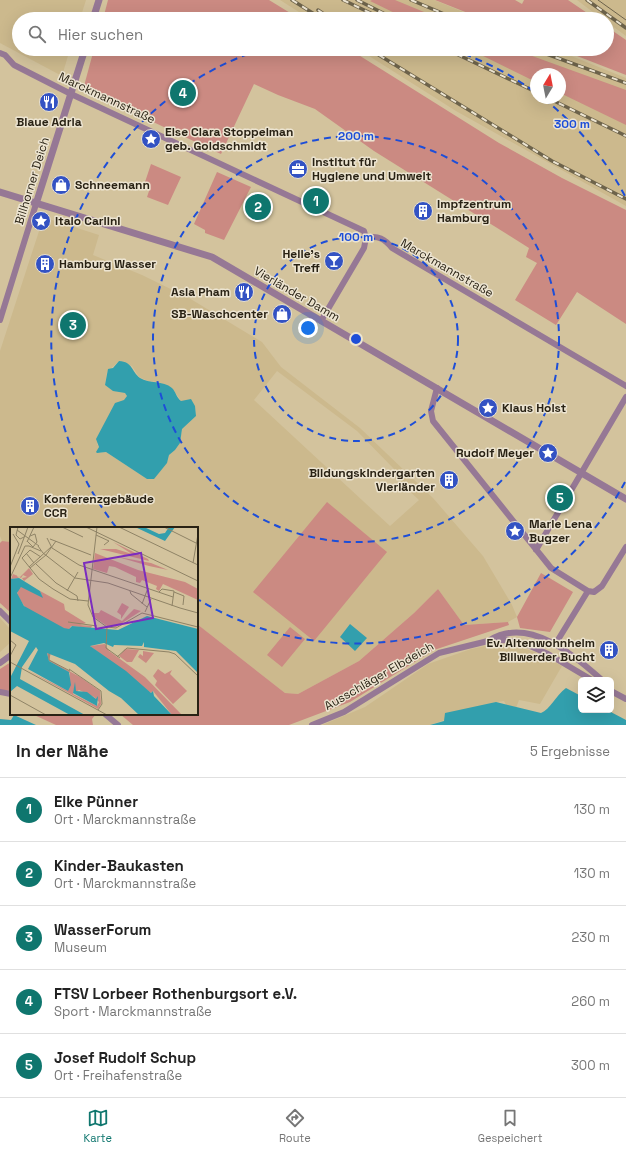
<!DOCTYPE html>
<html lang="de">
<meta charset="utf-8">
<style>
body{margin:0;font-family:"Space Grotesk",sans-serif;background:#f2f2f2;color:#222}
.controls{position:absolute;right:12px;bottom:12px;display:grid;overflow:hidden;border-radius:6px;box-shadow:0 4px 16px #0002}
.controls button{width:36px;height:36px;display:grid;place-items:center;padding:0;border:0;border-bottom:1px solid #e0e0e0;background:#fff;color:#222;font:20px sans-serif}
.compass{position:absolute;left:530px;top:68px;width:36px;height:36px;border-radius:50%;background:#fff;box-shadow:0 4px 16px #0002;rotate:10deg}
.you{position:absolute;left:308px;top:328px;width:14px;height:14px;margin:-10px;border:3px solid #fff;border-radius:50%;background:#1a73e8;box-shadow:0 0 0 6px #1a73e833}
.badge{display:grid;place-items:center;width:26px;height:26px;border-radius:50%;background:#0f766e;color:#fff;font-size:13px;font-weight:700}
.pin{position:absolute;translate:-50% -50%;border:2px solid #fff;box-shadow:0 1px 4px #0006}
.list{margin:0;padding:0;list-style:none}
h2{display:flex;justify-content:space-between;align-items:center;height:52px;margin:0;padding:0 16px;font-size:17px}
h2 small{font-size:13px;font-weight:400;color:#767676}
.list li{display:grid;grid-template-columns:26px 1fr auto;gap:12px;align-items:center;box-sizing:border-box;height:64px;padding:0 16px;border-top:1px solid #e0e0e0}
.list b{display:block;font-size:15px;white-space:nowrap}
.list p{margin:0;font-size:13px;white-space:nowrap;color:#767676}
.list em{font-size:13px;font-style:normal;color:#767676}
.icon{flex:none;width:22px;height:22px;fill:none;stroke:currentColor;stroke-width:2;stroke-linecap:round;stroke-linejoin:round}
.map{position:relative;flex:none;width:626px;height:725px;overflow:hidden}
.search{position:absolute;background:#fff;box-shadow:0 4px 16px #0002;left:12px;right:12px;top:12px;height:44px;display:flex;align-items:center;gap:10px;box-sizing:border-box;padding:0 14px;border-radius:22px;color:#767676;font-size:15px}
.sheet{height:372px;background:#fff}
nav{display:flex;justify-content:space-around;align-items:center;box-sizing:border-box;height:56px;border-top:1px solid #e0e0e0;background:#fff;font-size:11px;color:#767676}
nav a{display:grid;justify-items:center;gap:2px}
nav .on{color:#0f766e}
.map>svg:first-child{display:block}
</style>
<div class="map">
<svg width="626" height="725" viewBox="0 0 626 725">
<rect width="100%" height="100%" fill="#d3c39d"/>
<path fill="#ccb98d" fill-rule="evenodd" d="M0,0H86L80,19H19V49H70L62,76L0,43Z
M280,0H434L481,19H310Z
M577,0H626V36L607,22V19H602Z
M358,49H554L626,78V206L456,111ZM536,74H560V98H536Z
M49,219L99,235L93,255L142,275L189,298L262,342L281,367L360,428L433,498L483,556L512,605L517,617L508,622L464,625L438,589L414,613L359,661L298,694L285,693L197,624V528H11V542L2,541L0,536V351L41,225ZM119,361L132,366L139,377L148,381L158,382L172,388L181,401L195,406L196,416L182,429L180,443L175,450L169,455L168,460L147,479L106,452L100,453L97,452L99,447L97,444L127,396L125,393L118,392L105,385L107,372ZM277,371L357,431L394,469L391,474L419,500L390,526L363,501L254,400Z
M0,618L11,630V642L0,652Z
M491,645L515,646L535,652L562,666L540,704L519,700L516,708L509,710L504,701L496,702L430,725H322L365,707L428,664L471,649Z"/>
<path fill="#cb8a82" d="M108,0H269L300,19H103Z
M372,0H395L441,19H407L370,1Z
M435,0H515L522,4L524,0H568L596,19H483Z
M607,27L626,40V75L559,49H607Z
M94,49H349L499,143L562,178L626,210V324L577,292L556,325L515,300L537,263L526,257L529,248L374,151L315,109L278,95L254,84L221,154L113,103L84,86Z
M469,49H513L626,90V125L560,93V74H536V82Z
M151,164L181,177L168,205L147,197L150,188L144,185Z
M217,172L251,187L224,240L205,233V230L194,224Z
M327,502L387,552L314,641L253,592Z
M2,541L11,542V613L0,603V543Z
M541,573L573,592L550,632L520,628L517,617Z
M438,589L464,625L508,622L509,625L434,650L350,702L289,725H133L120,714H197V624L285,693L298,694L359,661L414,613Z
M290,627L305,639L282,667L267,655Z
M11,662V691L0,690V669Z
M32,714H96L92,719L93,725H56Z"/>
<path fill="#329fad" d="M119,361C133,362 131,371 140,378C149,384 163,380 172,388C176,392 176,397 181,401L191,399L195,406L196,416L182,429L180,443L175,450L169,455L167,463L154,479H147L106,452L97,453L96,452L99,447L96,439L115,403L124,400L127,396L125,393L113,391L105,385L108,369L113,368Z
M350,624L367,638L355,651L340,637Z
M566,688L581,696V710H607L626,720V725H430L444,721L445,713L496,702L541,713C550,710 556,695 566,688Z
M14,715L36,725H0V719L11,720Z"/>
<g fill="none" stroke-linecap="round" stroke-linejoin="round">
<path stroke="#967895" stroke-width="6" d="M0,53L5,55L14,65L71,94L364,231L366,238L364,248L321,321
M366,238C378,235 385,239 392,248L626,386
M0,320L36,204
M437,388L431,411L433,421L551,568L588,591L594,592L602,586L626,547
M536,550L626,397
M0,611L11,622
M490,640C529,616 574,655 602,680
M556,643L588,591
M0,663L11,655
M611,691L626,699
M0,692L11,694
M105,714L118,725
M312,725L344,712L439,653L488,641L507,640L528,645L548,654L592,680"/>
<path stroke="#967895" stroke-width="7" d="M93,19L99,0
M0,192L212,257L626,499
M36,204L85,49"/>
<path stroke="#6d634b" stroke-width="1" d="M598,0L626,20"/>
<g stroke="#6d634b" stroke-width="3.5">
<path id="rail" d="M292,0L322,19
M343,0L383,19
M357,0L395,19
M411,0L456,19
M587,0L626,28
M318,10L331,19
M369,49L552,161L626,199
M446,49L536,92
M533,49L626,83
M548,98L626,136"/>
</g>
<use href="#rail" stroke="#ece4d1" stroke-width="2" stroke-dasharray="6" stroke-linecap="butt"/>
</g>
<g fill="none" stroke="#1d4ed8" stroke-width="2" stroke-dasharray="7 5">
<circle cx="356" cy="339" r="102"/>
<circle cx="356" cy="339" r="203"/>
<path d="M625 482A305 305 0 0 1 199 600M116 527A305 305 0 0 1 259 50M453 50A305 305 0 0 1 535 92M544 99A305 305 0 0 1 625 196"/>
</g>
<defs>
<g id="restaurant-disc" transform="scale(1)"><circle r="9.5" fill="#3352c3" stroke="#ece4d1"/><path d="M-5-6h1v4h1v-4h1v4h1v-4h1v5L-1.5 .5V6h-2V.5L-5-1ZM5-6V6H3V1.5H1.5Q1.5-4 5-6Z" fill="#fff"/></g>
<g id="sight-disc" transform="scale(1)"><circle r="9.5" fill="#3352c3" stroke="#ece4d1"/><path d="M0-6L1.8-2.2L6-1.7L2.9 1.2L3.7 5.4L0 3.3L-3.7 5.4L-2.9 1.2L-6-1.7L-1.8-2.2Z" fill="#fff"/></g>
<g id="office-disc" transform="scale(1)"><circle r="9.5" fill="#3352c3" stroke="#ece4d1"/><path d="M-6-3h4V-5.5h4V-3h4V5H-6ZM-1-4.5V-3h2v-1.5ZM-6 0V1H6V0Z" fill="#fff"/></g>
<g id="shop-disc" transform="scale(1)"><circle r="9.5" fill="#3352c3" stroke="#ece4d1"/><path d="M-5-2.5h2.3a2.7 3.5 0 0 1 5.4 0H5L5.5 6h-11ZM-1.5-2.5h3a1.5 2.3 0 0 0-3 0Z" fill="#fff"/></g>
<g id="building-disc" transform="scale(1)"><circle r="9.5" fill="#3352c3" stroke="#ece4d1"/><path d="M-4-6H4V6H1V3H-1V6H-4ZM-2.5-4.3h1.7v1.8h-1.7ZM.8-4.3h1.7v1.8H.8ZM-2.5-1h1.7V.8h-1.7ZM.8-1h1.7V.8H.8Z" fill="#fff"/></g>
<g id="bar-disc" transform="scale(1)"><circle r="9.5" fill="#3352c3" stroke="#ece4d1"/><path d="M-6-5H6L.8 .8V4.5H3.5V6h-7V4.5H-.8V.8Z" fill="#fff"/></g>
</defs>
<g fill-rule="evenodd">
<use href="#restaurant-disc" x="49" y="102"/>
<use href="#sight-disc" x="151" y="139"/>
<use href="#office-disc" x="298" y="169"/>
<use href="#shop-disc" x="61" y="185"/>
<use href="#building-disc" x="423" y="211"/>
<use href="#sight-disc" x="41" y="221"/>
<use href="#bar-disc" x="334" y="261"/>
<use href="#building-disc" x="45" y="264"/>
<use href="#restaurant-disc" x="244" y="292"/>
<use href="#shop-disc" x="282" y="314"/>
<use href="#sight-disc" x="488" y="408"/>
<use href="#sight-disc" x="548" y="453"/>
<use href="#building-disc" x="449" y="480"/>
<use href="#building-disc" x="30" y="506"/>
<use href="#sight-disc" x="515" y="531"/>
<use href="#building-disc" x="609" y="650"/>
</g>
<g text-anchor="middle" stroke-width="3" stroke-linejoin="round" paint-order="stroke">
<g font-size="12" fill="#292214" stroke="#ece4d1">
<text transform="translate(107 98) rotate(25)" y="4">Marckmannstraße</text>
<text transform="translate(32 181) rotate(-73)" y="4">Billhorner Deich</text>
<text transform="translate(447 268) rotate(30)" y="4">Marckmannstraße</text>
<text transform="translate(297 294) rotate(30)" y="4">Vierländer Damm</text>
<text transform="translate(379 676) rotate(-30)" y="4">Ausschläger Elbdeich</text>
</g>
<g font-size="12" font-weight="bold" fill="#292214" stroke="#ece4d1" text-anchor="start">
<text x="49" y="126" text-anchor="middle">Blaue Adria</text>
<text x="165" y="136">Else Clara Stoppelman<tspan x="165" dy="14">geb. Goldschmidt</tspan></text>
<text x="312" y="166">Institut für<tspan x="312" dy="14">Hygiene und Umwelt</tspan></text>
<text x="75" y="189">Schneemann</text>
<text x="437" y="208">Impfzentrum<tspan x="437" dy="14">Hamburg</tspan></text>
<text x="55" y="225">Italo Carlini</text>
<text x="320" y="258" text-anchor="end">Helle's<tspan x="320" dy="14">Treff</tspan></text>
<text x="59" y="268">Hamburg Wasser</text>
<text x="230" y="296" text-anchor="end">Asia Pham</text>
<text x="268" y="318" text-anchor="end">SB-Waschcenter</text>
<text x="502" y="412">Klaus Holst</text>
<text x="534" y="457" text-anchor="end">Rudolf Meyer</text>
<text x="435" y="477" text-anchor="end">Bildungskindergarten<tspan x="435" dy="14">Vierländer</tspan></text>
<text x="44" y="503">Konferenzgebäude<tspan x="44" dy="14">CCR</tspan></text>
<text x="529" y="528">Marie Lena<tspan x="529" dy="14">Bugzer</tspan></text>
<text x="595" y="647" text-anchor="end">Ev. Altenwohnheim<tspan x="595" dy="14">Billwerder Bucht</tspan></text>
</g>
</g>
<g transform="translate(10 527)">
<rect width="188" height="188" fill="#d3c39d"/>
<path d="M103,15L138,32L139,34L90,22H106L122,27ZM85,26L128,43L175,55L188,62V73L153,57L149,64L146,62L147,59L132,53L130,56L126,55V50L105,40L99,39L97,46L83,42ZM108,30L141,36L158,43L139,39ZM19,41L23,47L14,54L12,51L17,50L13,48L11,51L6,48L9,51L1,52L3,47L10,50ZM13,59L32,70L30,64L54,77L55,83L76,96L70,98L82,99L81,101L61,99L59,103L42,97L17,83L7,68L8,62ZM112,76L119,80L111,92V88L107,85ZM124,82L131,84L106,100L97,99L84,90L82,86H89L91,83L112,94ZM95,117L99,124L135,150L172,188H162L143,164L141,166L80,119ZM115,122L132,123H129L122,135H117L109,129ZM133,124L144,126L136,136L128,130L130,127L133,129ZM37,126H41L39,133L70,150L90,164L91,177L88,182L17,143L58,164L60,146L39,134ZM64,162L66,165L69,163L84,170L89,175L87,179L63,167ZM148,142L155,147L162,143L160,147L177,164L163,177L145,158L147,154L143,149Z" fill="#cb8a82" fill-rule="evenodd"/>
<path d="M125,0H134L149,7L155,6L159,0H165L155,14ZM9,51L30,64L33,71L11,60L7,66L14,79L54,101L59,102L62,99L108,103L137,89L188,102V146L166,124L134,120V115L132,119L104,118L103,120L94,116L80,119L116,144L141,166L143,164L144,169L162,188H129L111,171L99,164L65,137L37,126L39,134L59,145L61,158L58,164L18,142L28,123L26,120L12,140L10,152L75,188H60L7,159L0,165V151L19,114L0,104V52ZM65,155L66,164L77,165L86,172L88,169L87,179L63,166Z" fill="#329fad"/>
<path fill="none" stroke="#8f8366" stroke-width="1" d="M8,0L6,8L10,12L14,10M52,0L73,10M76,0L188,54M87,0L78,78L83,90L97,100L106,101L132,86L188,100M109,0L188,38M154,0L188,17M7,3L29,19M86,8L99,14L94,18M37,11L42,21L69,38L163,70M40,12L81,28M17,14L23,20L27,15L25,7L20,9M17,15L24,0M28,19L33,26L65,51L98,56L170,81M16,26L24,36M8,27L18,0M31,30L20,23L12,31L29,52L43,62L60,72L78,74M183,36L188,7M26,37L46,56L67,69L68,74M0,40L9,17L3,7M19,40L41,20M20,41L36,28L46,14M0,51L15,19H19L31,24M57,64L68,45M120,64L121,67L137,80M149,65L152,62L164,64L162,79M164,65L174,69L173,78M132,77L138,61M170,81L188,86M135,85L141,72M58,95L87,99M97,100L96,121L110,131M0,113L6,118L0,129M39,127V133L60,144M107,130L117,121L159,125L165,127L188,149M0,135L97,188M59,142L91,164L92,177L88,183M0,168L36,188"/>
<path fill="#7b2cbf" fill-opacity="0.15" stroke="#7b2cbf" stroke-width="2" d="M131,26L143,91L86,102L74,36Z"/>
<rect width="188" height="188" fill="none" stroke="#292214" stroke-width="2"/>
</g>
<circle cx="356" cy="339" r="6" fill="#1d4ed8" stroke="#ece4d1" stroke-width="2"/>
<g font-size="12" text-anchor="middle" font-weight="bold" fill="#1d4ed8" stroke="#ece4d1" stroke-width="3" stroke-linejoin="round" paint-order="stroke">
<text x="572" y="128">300 m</text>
<text x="356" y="140">200 m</text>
<text x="356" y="241">100 m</text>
</g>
</svg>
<div class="controls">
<button><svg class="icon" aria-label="layers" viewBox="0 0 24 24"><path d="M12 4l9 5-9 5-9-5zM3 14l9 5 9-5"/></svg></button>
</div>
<svg class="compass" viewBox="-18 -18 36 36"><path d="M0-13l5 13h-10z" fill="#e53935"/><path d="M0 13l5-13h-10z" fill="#767676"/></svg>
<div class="you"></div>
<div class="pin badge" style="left:316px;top:201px">1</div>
<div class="pin badge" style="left:258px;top:207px">2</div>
<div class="pin badge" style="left:73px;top:325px">3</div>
<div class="pin badge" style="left:183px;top:93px">4</div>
<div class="pin badge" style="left:560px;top:498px">5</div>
<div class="search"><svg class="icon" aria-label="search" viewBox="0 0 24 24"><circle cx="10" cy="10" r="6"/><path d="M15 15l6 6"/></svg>Hier suchen</div>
</div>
<section class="sheet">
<h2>In der Nähe<small>5 Ergebnisse</small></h2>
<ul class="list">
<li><span class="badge">1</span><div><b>Elke Pünner</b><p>Ort · Marckmannstraße</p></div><em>130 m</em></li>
<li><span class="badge">2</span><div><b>Kinder-Baukasten</b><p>Ort · Marckmannstraße</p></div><em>130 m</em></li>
<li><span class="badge">3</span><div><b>WasserForum</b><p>Museum</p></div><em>230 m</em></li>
<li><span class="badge">4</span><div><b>FTSV Lorbeer Rothenburgsort e.V.</b><p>Sport · Marckmannstraße</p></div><em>260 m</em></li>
<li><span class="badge">5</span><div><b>Josef Rudolf Schup</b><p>Ort · Freihafenstraße</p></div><em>300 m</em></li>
</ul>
</section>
<nav>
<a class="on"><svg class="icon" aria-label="map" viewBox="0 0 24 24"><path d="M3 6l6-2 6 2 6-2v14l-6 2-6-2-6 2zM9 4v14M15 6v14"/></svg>Karte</a>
<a><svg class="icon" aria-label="directions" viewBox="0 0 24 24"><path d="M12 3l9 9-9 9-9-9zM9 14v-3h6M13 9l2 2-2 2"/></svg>Route</a>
<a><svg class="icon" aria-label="saved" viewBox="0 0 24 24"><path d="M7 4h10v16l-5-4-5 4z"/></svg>Gespeichert</a>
</nav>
